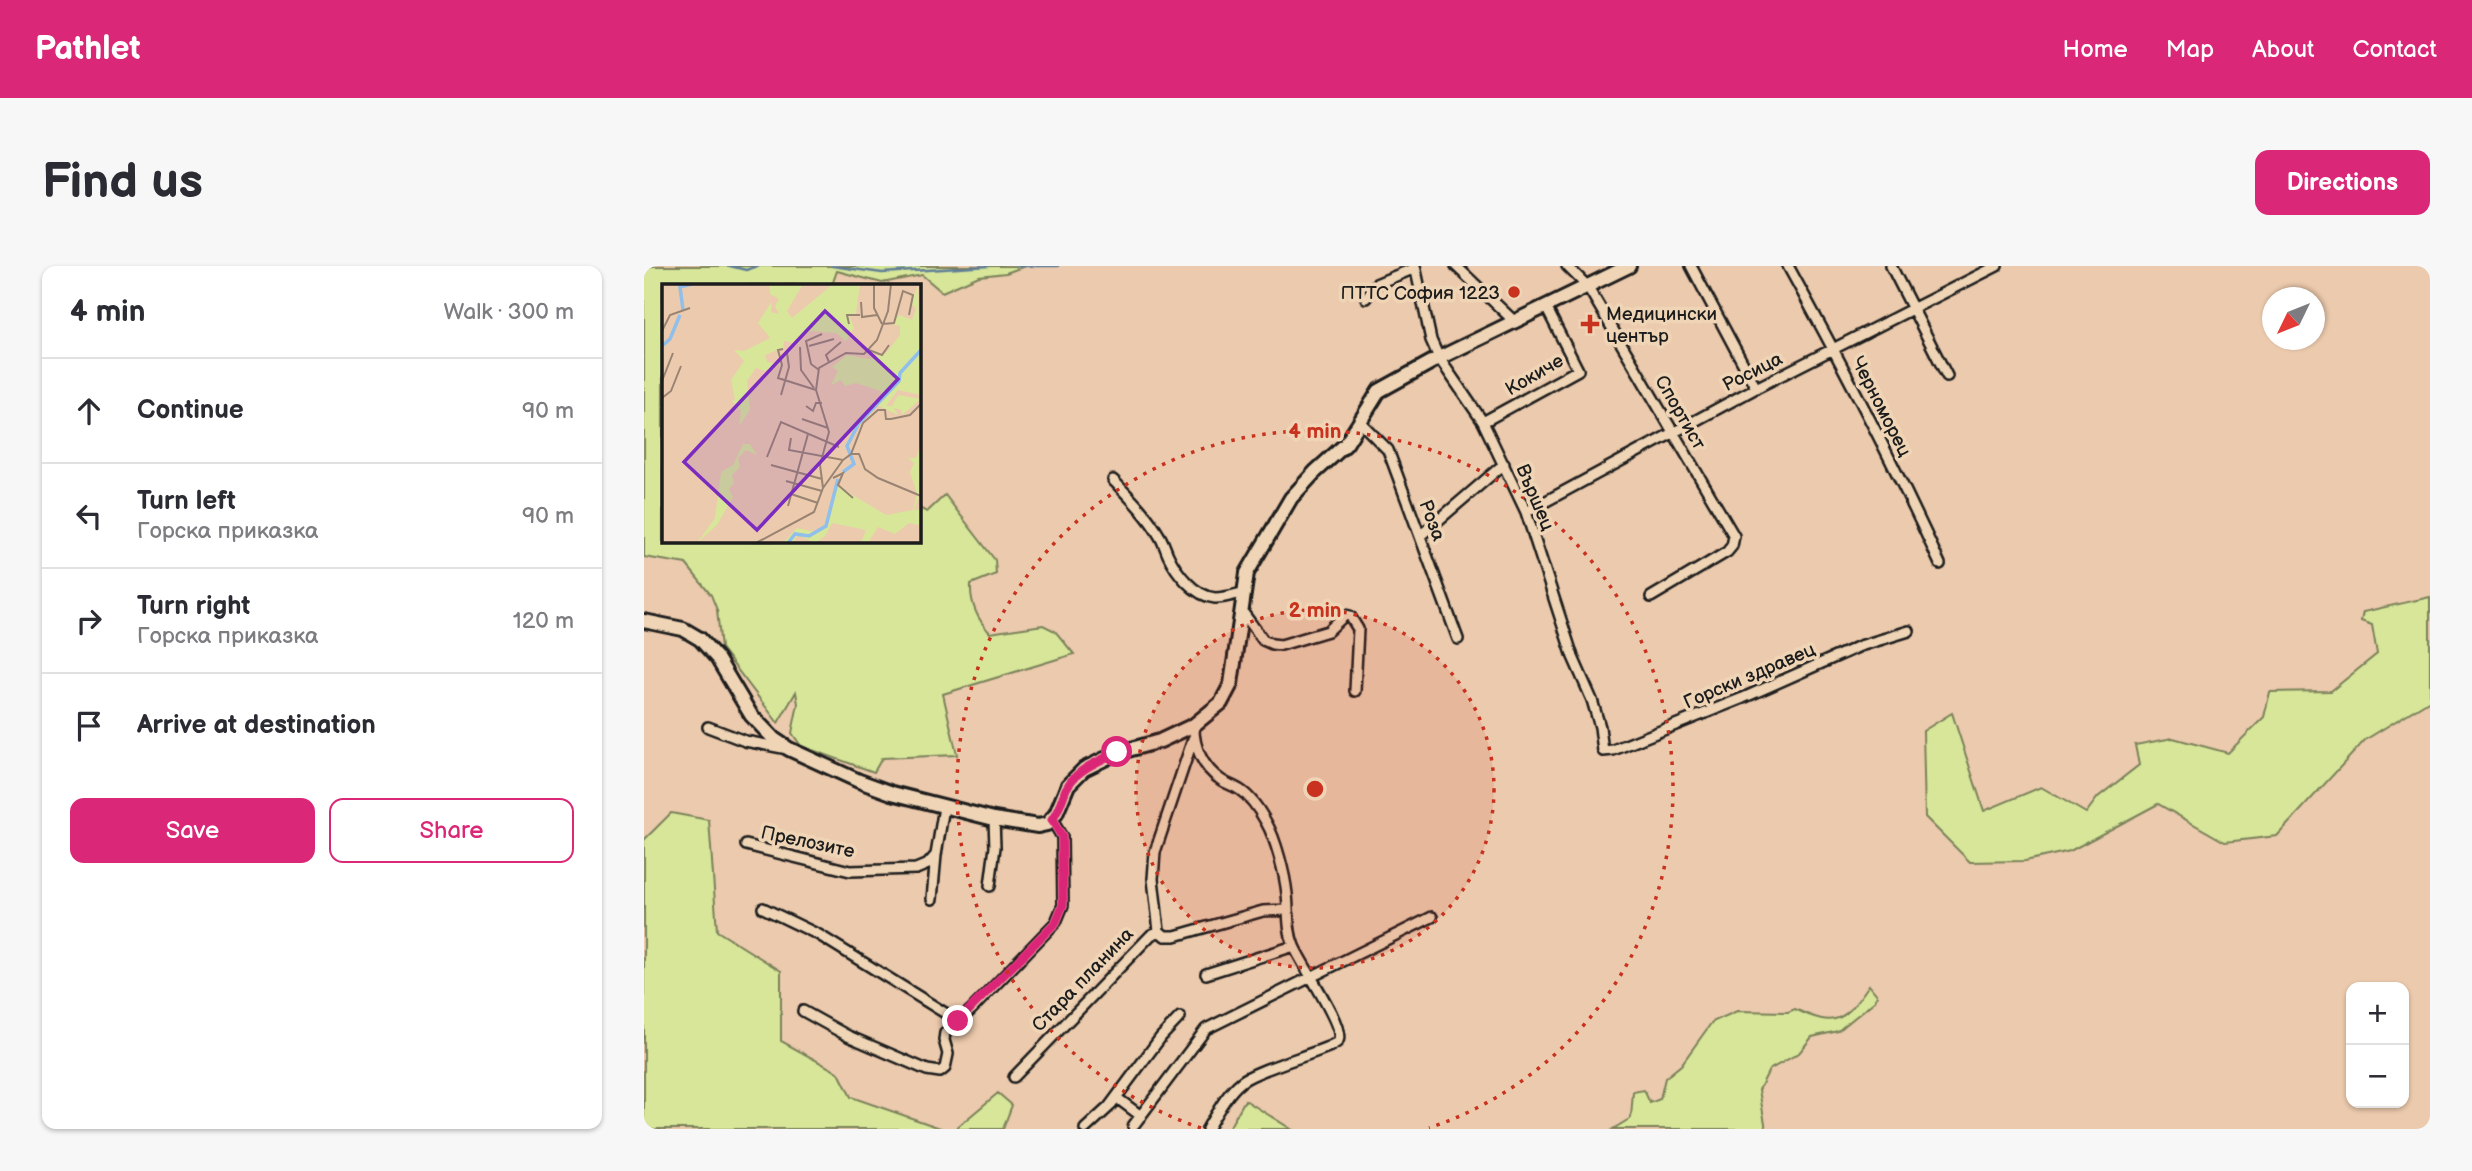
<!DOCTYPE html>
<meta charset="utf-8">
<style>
body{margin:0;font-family:"Balsamiq Sans",sans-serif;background:#f7f7f7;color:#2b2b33}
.controls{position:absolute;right:21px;bottom:21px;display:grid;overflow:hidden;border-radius:14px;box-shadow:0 2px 5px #0004}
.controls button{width:63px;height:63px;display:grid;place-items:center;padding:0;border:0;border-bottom:2px solid #e1e1e2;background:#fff;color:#2b2b33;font:35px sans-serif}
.compass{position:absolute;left:1618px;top:21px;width:63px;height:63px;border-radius:50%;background:#fff;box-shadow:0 2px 5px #0004;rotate:227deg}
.stop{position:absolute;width:21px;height:21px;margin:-16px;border:5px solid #db2777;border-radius:50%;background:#fff}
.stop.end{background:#db2777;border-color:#fff;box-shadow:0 2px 7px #0008}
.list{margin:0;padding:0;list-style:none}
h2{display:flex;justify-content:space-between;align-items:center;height:91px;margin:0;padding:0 28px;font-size:30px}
h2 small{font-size:23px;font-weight:400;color:#7c7c81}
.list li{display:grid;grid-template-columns:46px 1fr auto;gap:21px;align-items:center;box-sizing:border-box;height:105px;padding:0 28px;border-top:2px solid #e1e1e2}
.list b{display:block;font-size:26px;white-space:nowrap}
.list p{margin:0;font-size:23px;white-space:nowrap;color:#7c7c81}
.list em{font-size:23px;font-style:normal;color:#7c7c81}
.actions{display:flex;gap:14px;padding:21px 28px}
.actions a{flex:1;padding:16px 0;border:2px solid #db2777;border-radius:14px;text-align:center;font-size:24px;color:#db2777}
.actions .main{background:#db2777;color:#fff}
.icon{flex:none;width:38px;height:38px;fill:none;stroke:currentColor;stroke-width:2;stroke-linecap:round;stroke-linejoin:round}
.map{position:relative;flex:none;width:1786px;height:863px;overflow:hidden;border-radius:14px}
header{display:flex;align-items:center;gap:42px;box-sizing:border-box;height:98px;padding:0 35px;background:#db2777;color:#fff}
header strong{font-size:33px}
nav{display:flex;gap:38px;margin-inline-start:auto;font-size:24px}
.intro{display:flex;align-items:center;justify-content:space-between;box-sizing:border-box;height:168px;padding:0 42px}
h1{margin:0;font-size:49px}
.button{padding:18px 32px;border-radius:14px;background:#db2777;color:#fff;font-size:24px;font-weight:700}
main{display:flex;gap:42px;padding:0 42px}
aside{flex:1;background:#fff;border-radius:14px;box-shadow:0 2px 5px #0004}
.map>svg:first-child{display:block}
</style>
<header>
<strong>Pathlet</strong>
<nav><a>Home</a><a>Map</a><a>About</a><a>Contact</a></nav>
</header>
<div class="intro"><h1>Find us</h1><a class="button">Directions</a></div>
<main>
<aside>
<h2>4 min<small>Walk · 300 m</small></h2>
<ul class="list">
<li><svg class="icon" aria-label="ahead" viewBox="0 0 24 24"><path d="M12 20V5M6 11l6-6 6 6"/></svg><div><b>Continue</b></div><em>90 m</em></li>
<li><svg class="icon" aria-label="left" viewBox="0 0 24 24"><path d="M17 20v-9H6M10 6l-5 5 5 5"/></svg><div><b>Turn left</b><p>Горска приказка</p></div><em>90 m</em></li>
<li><svg class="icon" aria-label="right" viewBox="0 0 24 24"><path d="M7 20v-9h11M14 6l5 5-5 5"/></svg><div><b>Turn right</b><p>Горска приказка</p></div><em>120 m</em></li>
<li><svg class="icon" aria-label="arrive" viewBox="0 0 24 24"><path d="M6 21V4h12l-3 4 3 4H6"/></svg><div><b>Arrive at destination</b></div></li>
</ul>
<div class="actions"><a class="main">Save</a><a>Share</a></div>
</aside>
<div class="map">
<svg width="1786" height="863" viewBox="0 0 1786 863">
<rect width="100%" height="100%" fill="#eccaad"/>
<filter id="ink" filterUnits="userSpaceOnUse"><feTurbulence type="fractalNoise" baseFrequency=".0143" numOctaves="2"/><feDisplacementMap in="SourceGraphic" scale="14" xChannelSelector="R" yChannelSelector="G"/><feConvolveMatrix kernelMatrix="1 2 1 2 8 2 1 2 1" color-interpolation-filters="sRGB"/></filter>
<g filter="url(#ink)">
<path fill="#d7e699" stroke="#7a815a" stroke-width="2" d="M0,0H381L362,7L335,10L298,26L278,9L238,17L193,5L188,19H19V275H275V242L283,246L301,229L351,294L352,308L327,318C326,337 334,354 346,367L399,359L411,365L430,388L299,428L313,489L238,492L230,506L157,480L148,467L154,438L152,426L134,457L77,382L73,344L67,329L42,298L0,291Z
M1786,331V434L1721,474L1633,570L1581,576L1514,538L1426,585L1381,595L1326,596L1281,551L1279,465L1308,447L1340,545L1397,521L1442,547L1454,531L1495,499L1491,479L1529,472L1584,487L1620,451L1626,426L1687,425L1733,388L1728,359L1717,355L1719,346Z
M27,547L65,554L73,665L137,705V775L195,807L207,831L299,863H0V574Z
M1225,719L1233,729L1231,735L1194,765L1168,771L1155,787L1125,804L1115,824L1122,863H969L987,852L989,826L1000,824L1006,837L1016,833L1021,812L1037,799L1068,756L1093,745L1144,746L1151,743C1193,763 1200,755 1225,719Z
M354,827L368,839L359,863H311Z
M601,834L647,863H587L585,862Z"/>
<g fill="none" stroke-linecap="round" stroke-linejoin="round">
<path stroke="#617e98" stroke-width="2.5" d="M86,0L102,4L114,0
M188,0L238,7L345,0
M373,0H414"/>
<g stroke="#1c1c1c" stroke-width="14">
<path id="street" d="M771,0L787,74L795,92L839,156L882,246L929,391L948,434L956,461L959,485L969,484L1099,432L1216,380L1265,365
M812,0L871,56
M923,0L944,21L1090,270L1088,280L1083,286L1007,331
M1047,0L1112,122
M1144,0C1198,98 1250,197 1296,298
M1247,0L1303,110
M722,32L732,18L771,2
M716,156L744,184L814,373
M839,156L934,104L902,41
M469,214C485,231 503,248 515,269C519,275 521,282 524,289C532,306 550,330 571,332C580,332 590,329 598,327
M882,246L1112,122L1353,0
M776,270L860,198
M597,344L619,374L628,378L637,379L684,365L701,349L706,350L714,363L711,425
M550,459C549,480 559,502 577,514C583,518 590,520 596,524C607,531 616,545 622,556C632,573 641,609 643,628C645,646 643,663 650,680C657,698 702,761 694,775C688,784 613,802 597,816C583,827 572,848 563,863
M64,461L101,475L144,483
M102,579L206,605L272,603L284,598L292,589L300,541
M346,620L351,581L350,553
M288,633L292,589
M119,642L175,669L314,755
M515,665L509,613L511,586L549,473
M515,665L521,670H531L619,645L644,644
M562,708L650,680
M159,745L204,770L283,804L296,806L301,802L304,788L300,774L301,767L327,744L412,656L419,639L418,571L408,554
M370,811L507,669L515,665
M473,832L497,850
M489,860L562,763L788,651
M441,863L465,841L517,771L536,751"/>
</g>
<g stroke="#1c1c1c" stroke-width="18">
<path id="secondary" d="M0,355L39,363L56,373L73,392L107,449L130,473L145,483L215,515L248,527L350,553L394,560L403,558L412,548L424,519L440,503L473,487L516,475L550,459L577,437L587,418L603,307L647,232L671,206L702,178L735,125L795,92L985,0"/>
</g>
<use href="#street" stroke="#efd5b6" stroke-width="9"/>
<use href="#secondary" stroke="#efd5b6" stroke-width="12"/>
</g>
</g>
<g fill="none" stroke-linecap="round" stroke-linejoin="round" filter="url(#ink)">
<path stroke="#db2777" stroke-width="9" d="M314,755L412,656L419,639L418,571L408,554C415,545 418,533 422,523C432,503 454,496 473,486"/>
</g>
<circle cx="671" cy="523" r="179" fill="#c8321e" fill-opacity=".12"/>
<g fill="none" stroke="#c8321e" stroke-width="3.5" stroke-dasharray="3.5 7">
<circle cx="671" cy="523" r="179"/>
<path d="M557 862A358 358 0 1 1 785 862"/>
</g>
<g fill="#c8321e" stroke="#efd5b6" stroke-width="2.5">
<circle cx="870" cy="26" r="7"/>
<path d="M942.5 47.5h7v7h7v7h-7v7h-7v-7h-7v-7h7z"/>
</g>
<g text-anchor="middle" stroke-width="7" stroke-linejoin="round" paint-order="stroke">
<g font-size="19" fill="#1c1c1c" stroke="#efd5b6" text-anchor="end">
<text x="856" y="33">ПТТС София 1223</text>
<text x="962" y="54" text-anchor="start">Медицински<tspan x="962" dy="22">център</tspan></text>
</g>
<g font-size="19" fill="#1c1c1c" stroke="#efd5b6">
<text transform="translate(1108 105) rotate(-27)" y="7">Росица</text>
<text transform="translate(890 108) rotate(-30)" y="7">Кокиче</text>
<text transform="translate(1238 140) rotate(63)" y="7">Черноморец</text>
<text transform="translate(1037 146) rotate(60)" y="7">Спортист</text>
<text transform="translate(892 231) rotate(67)" y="7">Вършец</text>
<text transform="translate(789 254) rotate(69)" y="7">Роза</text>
<text transform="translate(1105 409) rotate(-23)" y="7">Горски здравец</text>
<text transform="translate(164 575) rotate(12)" y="7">Прелозите</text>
<text transform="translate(438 713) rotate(-46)" y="7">Стара планина</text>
</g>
</g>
<g transform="translate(18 18)">
<rect width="259" height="259" fill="#eccaad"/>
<path d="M107,0H141L125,27L130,34L171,0H198L194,30L187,31L192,44L184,57L174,49L149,47L139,53L138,60L122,57L121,64L103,71L105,78L118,80L103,87L94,84L85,97L88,126L77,142L79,127L70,117L73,116L69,96L82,77L72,66L82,67L108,54L96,39L110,17L109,28L117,30L113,22L117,15L108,10ZM256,1L259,111L236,106L224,122H230L236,111L259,115L240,131L239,126L232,124L236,131L213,120L206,128L220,111L218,107L194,99L183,102L179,96L169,101L176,87L170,83L185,71L207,75L224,69L238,51V42L230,40L237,31L250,36L254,25L249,19ZM81,160H88L95,171L84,166L76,174L78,183L70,191L72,199L67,205L71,213L55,241L35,259L53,234L59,188L71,181ZM259,161L257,213L252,226L259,225L257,241L247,239L233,250L216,243L206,259H199L204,246L170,239L163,252L153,259L136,251L130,259H121L135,244L154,248L162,242L174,201L224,231L251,226L255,210L248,188L252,179L246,174H254Z" fill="#d7e699"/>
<path fill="none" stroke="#8fbfea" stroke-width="3.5" d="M21,26L18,3L30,0M0,62L8,55L18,31M181,188L192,180L185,162L197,139L237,97L238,89L259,66M126,259L133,250L147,252L164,242L176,195"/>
<path fill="none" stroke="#998473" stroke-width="2" d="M212,0V24L220,40M199,18L200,33L215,31M187,40L185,31H198M220,40L232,39L241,7L251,11L247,31M0,47L8,31L28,24M147,62L172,55M138,63L139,86L152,104M121,65L116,66L120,81L116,94L154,106M207,66L220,71L227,61M167,78L164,71L179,58M157,86L149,80L144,57L160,50M0,97L11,69M154,106L157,84L184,69L202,70L215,56L226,27L229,0M119,111L127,83L125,69M0,114L9,107L19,82M144,122L151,127L154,119H160M140,135L166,144M129,154L127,166L181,176L189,170L201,139L216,126H223L224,135H229L248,131L259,120M189,170H197L203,185L216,194L259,212M105,173L119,138L177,163M109,181L160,195M171,194L181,189L176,201L191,214M124,197L160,207M161,204L181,176M129,210L156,219M126,222L146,150M94,259L152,228L161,204L158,181L167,148L154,106"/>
<path fill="#7b2cbf" fill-opacity="0.15" stroke="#7b2cbf" stroke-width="3.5" d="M163,27L236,95L95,246L22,178Z"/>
<rect width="259" height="259" fill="none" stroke="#1c1c1c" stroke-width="3.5"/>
</g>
<circle cx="671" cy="523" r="10" fill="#c8321e" stroke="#efd5b6" stroke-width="3.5"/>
<g font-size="21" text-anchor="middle" font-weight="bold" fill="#c8321e" stroke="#efd5b6" stroke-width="7" stroke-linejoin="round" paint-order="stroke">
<text x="671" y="172">4 min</text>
<text x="671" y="351">2 min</text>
</g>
</svg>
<div class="controls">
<button>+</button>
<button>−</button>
</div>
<svg class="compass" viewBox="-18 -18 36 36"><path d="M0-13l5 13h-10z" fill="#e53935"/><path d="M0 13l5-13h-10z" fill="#7c7c81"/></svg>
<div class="stop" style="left:473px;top:486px"></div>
<div class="stop end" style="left:314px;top:755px"></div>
</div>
</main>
